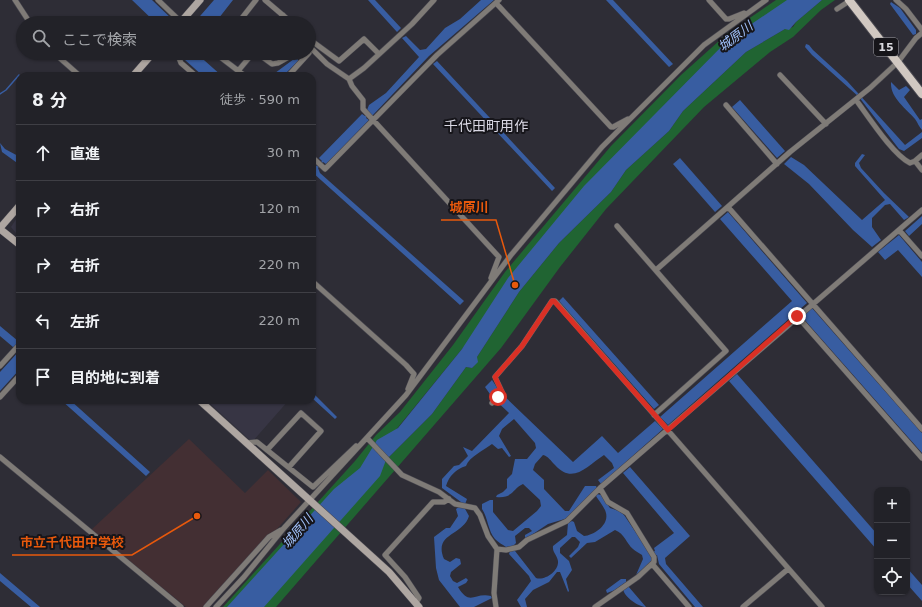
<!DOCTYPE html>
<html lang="ja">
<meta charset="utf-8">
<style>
body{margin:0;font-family:"DejaVu Sans","Noto Sans JP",sans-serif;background:#2e2f34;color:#f1f3f6}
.controls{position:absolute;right:12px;bottom:12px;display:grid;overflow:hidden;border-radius:8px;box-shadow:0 1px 3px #0004}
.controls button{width:36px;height:36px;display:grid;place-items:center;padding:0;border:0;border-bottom:1px solid #3f3f45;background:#222228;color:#f1f3f6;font:20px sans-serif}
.stop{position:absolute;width:12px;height:12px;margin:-9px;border:3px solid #d93025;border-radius:50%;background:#fff}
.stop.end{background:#d93025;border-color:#fff;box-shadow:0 1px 4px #0008}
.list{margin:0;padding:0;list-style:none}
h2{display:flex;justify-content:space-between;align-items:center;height:52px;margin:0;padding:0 16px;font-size:17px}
h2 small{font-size:13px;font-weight:400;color:#a2a4a8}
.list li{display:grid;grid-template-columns:26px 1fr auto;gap:12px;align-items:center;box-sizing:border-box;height:56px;padding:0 16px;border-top:1px solid #3f3f45}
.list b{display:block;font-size:15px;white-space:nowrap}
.list em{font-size:13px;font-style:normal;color:#a2a4a8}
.icon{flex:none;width:22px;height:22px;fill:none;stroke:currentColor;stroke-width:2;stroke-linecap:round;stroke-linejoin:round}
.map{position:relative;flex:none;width:922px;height:607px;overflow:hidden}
.search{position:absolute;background:#222228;box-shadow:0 1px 3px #0004;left:16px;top:16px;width:300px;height:44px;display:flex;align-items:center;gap:10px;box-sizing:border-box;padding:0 14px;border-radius:22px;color:#a2a4a8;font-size:15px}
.panel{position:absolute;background:#222228;box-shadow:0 1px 3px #0004;left:16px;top:72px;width:300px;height:332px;border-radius:12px}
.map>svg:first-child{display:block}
</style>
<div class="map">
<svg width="922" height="607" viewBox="0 0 922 607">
<rect width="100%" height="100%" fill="#2e2d36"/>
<path fill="#373544" d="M20,213V238L11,227Z
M206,400H289L252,442Z"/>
<path fill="#432f33" d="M189,439L245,493L268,470L301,502L208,607H186L91,530Z"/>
<path fill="#206432" d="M776,0H798L733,43L462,349L359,475L239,607H223L355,461L376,435L400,412L453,345L505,272L611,146L681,75L729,32Z
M822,0H835L821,10L793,37L770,52L704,107L606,209L560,267L501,348L276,607H255L386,460L432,414L466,367L472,368L477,362V357L519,292L559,243L611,192L626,170L669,131L683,111L746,52L785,29L793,27L796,22Z"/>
<path fill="#385da1" d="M132,0H152L174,21L172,23H156Z
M214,0H233L215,23H194Z
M368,0H375L401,28L397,32Z
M481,0H494L429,56L372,116L369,114L366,118L369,120L326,164L323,162L318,168L320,173L464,301L460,305L312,172V162L317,166L322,161L319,158L362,114L365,116L369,112L367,110L369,105L386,93L419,57L402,38L406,36L420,50L426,49L445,28L460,19Z
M606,0H613L673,64L669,67Z
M787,0H822L796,22L789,30L785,29L746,52L683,111L669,131L626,170L611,192L559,243L519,292L477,357L478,362L472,368L466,367L432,414L386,460L380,476L264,607H227L334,489L360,468L377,440L398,428L462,349L508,278L584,186L728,40Z
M891,2L900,8L916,30V34L913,35L890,4Z
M806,44L809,45L813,50L847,81L905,145L922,132V138L904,151L899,149L859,97L812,55L805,47Z
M182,53H196L222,76H203L185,60Z
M298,56V61L283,76H271Z
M437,61L555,188L552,191L433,64Z
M891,82L899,90L906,86L910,90L904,97L920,120L922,119V130C919,127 918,123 915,119C906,108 890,98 891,82Z
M740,100L785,151L777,158L732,107Z
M0,143L5,149L20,157V165L2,152Z
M862,154L865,155L859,163L861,168L884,193L909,217L904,220L890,204L885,205L872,218V227L881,240L872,247L853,230L809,184L784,164L791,157L804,165L862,220L885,200L855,166V163Z
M680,158L722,206L715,212L673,164Z
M728,212L807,303L668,425L660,417L792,301L720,219Z
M922,216V224L909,236L905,231Z
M899,235L922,262V277L898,250L885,260L878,252Z
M563,297L659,405L654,409L559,301Z
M812,308L922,433V453L802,317Z
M0,326L18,341L20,350L16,346L13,347L0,336Z
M20,350V369L0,391V372Z
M737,374L877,534V550L729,381Z
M492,380L500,392L573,462L602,436L618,453L655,421L663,429L601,484L598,480L614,468L612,463L604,455C587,466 573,485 555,465C551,461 548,456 543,455L535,464L533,470L544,480V489L565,511H569L585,486H596L597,488L568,518L548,524L527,538H525V535L532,531L529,528H525L515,536L516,543L513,546L506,547C503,545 498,542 495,539C488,531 488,518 482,509V504L490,500H493V512L508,530L513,531L537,511L541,506L540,500L523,484C513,488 513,499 496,497L497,495L503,492L507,488V479L512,474L515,459H527L536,448L535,443L514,419L502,429L499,436L511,456L509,457L502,448L498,449L492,444C484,450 469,457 466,466C456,469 449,476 446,486L467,499L464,507L469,516C463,536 433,533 444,559L450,562L456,558L460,559L461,564L451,572L450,576L453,581L457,583L466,578L468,580L466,583L458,587C470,607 474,592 491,596L492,598L474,607H460L439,580L436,568L434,537L446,528H450L458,516L456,509L460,506L461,502L442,488V479L454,466L459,465L468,456L463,447L472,451L509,413L492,397L485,387Z
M312,392L337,417L335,419L312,398Z
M61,400H70L150,472L146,476Z
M630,467L690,536L665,558L666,564L703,607H695L659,564L657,555L652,557L650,564L636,575L643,559L642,555C639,553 635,551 633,549C626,543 625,534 615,530L595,542L587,543L571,558L569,556L578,547L580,542L575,537H572L560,548V553L569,561L572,570L566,579L569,591L568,592L560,572H557L549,582L533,590L525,599L527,607H521L517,600L531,581L529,576L509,554L510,551H515L536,578C545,581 559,571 558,561C557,555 552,552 553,546L567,535L568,523L572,521L574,522L577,531L584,536C594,535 609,525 606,513C605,508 599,501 596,496L597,494L601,495L610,508L619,511L624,515L650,553L655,551L654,548L674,533L623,473Z
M907,568L922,585V601L907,584Z
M0,573L40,607H31L0,581Z
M621,579H626V582L615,590L607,593L606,590Z
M628,586L646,607C639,607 624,597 623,589Z"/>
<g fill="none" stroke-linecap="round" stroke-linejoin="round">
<path stroke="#385da1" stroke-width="1.5" d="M0,94L6,90L19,75"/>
<g stroke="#4a4951" stroke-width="6">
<path id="street" d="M15,0L30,23
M158,0L181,22
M265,0L292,23
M709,0L726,19H729L744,13
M896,0L906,9L922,30
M496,3L611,127H613L628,119
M837,9L851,0
M238,23L256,0
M277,23L283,15
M309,39L339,61L364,39L379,54
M312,49L327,64L349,79L352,86L363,100V109L499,257L491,278
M54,53L80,76
M177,53L181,63L196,76
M215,53L245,76
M257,53L272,64L278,63L296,53
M238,71L253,53
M780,75L826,124
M288,76L309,53
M349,79L364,68L412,24L434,0
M856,100C868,116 893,155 910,163L915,161L922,170
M726,105L777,164
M312,157L325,169L437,55L499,0
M915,161L922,155
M728,207L922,429
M617,226L726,351L654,415
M899,230L922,256
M656,270L790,152L870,88L898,62L916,38L922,33
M312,281L406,365L414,374L408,389
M797,316L922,458
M0,366L20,344
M0,397L20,375
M492,403L502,392L495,377L522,346L552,301H555L822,607
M367,438L402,475L439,492L455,504L475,508L480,515L488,536L497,549L494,593L496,607
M246,443L257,442L313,487L356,446
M267,450L301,413L321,431L289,467
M0,457L181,607
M497,549L506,550L519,547L527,540L567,521L600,488L922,210
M653,565L689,607
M416,603L419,598L405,577L385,555L433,502H444L449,499
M206,607L269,537L281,530
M216,607L244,577L284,528L406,395L511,255L602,147L704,45L766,0
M595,607L638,577L654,562V557L627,513L608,502L600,488
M743,607L788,569"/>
</g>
<g stroke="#4a4951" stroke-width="8">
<path id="secondary" d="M180,23L200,0
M133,76L153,53
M0,228L20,205
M0,229L20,245
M199,400L389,572L419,607"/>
</g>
<g stroke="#4a4951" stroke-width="10">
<path id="primary" d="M849,0L922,94"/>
</g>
<use href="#street" stroke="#7f7b77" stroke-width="5"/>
<use href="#secondary" stroke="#aea6a1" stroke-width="7"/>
<use href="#primary" stroke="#d1c8c1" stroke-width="8"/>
</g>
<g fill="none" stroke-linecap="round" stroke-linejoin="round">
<path stroke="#d93025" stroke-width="5" d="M498,397L502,392L495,377L522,346L552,301H554L668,430L797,316"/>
</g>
<g text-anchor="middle" stroke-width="4" stroke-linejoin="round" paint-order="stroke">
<rect fill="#16151a" stroke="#a0a0a5" stroke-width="1" x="874" y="38" width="24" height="18" rx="3"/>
<g font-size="11" font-weight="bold" fill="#dbdbe1">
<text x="886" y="51">15</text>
</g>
<g font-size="13" font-style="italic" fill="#a0c0f9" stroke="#16151a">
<text transform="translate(735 36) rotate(-37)" y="5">城原川</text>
<text transform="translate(297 531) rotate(-49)" y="5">城原川</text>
</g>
<g font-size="14" fill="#dad8e4" stroke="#16151a">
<text x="486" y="131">千代田町用作</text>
</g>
</g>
<path fill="none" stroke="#e8590c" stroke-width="1.5" d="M515 285L496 220H441M197 516L132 555H12"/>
<g fill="#e8590c" stroke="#16151a" stroke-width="1.5">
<circle cx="515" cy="285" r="4"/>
<circle cx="197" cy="516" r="4"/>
</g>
<g font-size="13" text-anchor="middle" font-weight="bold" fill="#e8590c" stroke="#16151a" stroke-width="4" stroke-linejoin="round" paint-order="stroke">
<text x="469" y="212">城原川</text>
<text x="72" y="547">市立千代田中学校</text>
</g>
</svg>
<div class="controls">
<button>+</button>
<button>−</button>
<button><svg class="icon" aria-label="locate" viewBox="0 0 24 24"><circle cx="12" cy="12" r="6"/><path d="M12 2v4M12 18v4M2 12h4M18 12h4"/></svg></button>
</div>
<div class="stop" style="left:498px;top:397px"></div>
<div class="stop end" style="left:797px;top:316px"></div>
<div class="search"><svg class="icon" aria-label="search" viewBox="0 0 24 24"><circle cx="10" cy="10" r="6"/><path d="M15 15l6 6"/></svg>ここで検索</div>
<section class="panel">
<h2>8 分<small>徒歩 · 590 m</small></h2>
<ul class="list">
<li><svg class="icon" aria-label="ahead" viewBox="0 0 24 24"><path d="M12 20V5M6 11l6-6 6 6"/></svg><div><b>直進</b></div><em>30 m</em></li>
<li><svg class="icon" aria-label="right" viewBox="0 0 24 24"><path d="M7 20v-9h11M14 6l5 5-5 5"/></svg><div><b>右折</b></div><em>120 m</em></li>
<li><svg class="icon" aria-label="right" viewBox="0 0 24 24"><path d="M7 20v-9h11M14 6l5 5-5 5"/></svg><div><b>右折</b></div><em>220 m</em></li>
<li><svg class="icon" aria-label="left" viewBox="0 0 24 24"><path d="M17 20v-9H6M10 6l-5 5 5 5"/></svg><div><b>左折</b></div><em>220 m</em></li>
<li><svg class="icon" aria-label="arrive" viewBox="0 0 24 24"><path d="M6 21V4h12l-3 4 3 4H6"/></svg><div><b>目的地に到着</b></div></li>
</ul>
</section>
</div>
